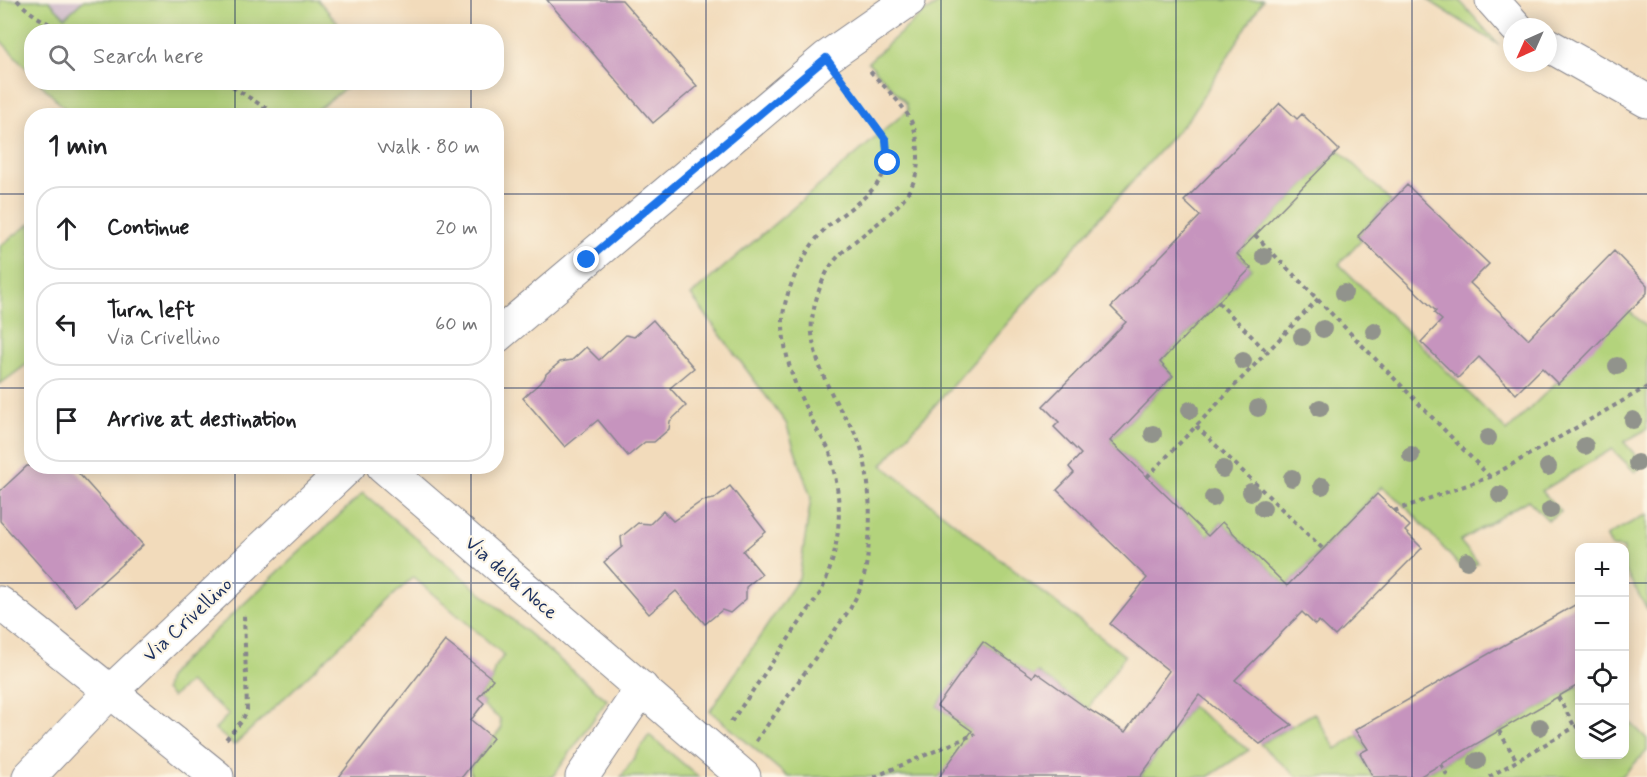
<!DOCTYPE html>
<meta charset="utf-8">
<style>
body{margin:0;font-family:Mynerve,sans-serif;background:#f2f2f2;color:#202124}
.controls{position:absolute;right:18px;bottom:18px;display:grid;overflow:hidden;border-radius:12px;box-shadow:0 3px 15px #0003}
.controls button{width:54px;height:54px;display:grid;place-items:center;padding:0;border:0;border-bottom:2px solid #e0e0e0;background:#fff;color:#202124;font:30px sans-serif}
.compass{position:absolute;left:1503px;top:18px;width:54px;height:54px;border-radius:50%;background:#fff;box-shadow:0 3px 15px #0003;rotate:225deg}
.stop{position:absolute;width:18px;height:18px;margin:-14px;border:4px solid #1a73e8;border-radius:50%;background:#fff}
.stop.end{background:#1a73e8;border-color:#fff;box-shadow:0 2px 6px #0008}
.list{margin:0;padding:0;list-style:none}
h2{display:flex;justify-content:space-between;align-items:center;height:78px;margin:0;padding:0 24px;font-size:26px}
h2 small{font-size:20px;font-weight:400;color:#757577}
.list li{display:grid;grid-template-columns:39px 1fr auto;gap:18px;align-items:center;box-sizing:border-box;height:84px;margin:0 12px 12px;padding:0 12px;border:2px solid #e0e0e0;border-radius:24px}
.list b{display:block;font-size:22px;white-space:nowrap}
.list p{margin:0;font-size:20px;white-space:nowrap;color:#757577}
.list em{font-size:20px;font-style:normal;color:#757577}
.icon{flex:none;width:33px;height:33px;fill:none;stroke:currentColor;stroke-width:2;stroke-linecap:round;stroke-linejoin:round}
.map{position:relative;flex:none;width:1647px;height:777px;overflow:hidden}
.search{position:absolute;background:#fff;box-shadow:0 3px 15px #0003;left:24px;top:24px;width:480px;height:66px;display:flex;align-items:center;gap:15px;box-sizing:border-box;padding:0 21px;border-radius:24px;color:#757577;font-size:22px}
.panel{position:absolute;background:#fff;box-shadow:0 3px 15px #0003;left:24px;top:108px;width:480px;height:366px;border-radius:24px}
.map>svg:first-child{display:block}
</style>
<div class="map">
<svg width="1647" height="777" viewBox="0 0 1647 777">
<rect width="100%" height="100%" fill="#fcf5e5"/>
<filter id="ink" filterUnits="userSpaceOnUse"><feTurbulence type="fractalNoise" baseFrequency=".0167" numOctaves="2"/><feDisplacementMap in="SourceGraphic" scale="12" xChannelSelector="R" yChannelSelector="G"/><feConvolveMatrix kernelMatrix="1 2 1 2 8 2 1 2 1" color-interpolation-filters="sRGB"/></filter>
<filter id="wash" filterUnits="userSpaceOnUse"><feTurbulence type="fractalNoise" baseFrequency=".008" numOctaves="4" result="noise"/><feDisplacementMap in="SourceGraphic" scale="24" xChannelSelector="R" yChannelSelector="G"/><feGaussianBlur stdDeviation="1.35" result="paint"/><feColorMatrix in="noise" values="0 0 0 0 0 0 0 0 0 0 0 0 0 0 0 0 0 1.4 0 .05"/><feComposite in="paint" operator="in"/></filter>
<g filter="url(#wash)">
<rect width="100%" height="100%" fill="#f2dbbb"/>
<path fill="#d1bdcc" d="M48,0H84L65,17Z"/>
<path fill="#b3d37b" stroke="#67816c" stroke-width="1.5" d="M0,0H48L65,17L84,0H318L345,31L32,32L31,73L0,40Z
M944,0H1263L1192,114L882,465L988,550L1125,656L1088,709L1037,672L1033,677L983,642L937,706L980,737L939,777H788L710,711L799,578L811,498L786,423L691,295L908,110L906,103L868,62L922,14Z
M1428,0H1459L1499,45Z
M40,83H352L310,115H71Z
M1339,150L1391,201L1358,236L1362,240L1339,264L1507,431L1629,311L1647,327V429L1624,442L1644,465L1635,472L1612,449L1542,491L1561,512L1548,520L1528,500L1460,541L1478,563L1464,571L1412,513L1383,486L1287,586L1222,522L1208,536L1110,441L1173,376L1160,362L1251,268L1237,254Z
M31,223V361L0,384V246Z
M363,493L607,700L553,777H471L470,767L501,729L500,719L482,705L484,703L478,698L493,679L494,669L504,655L413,577L234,745L215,729L229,714L189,682L172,697L165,690L167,680L176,667Z
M1647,514V609L1625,570L1624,548L1612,547L1606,536Z
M1579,685L1580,754H1624L1625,721L1627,719L1647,739V751L1621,777H1419Z
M1191,706L1249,750L1208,777H1140Z
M1314,713L1336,749L1358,735L1367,750L1360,754L1373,777H1297L1260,744Z
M649,735L699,777H621Z"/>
<g id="blocks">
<path fill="#c694be" d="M547,0H622L697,86L653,123Z
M1280,103L1297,119L1302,114L1339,150L1237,254L1251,268L1160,362L1173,376L1110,441L1208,536L1222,522L1287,586L1377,494L1410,526L1405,531L1422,548L1335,636L1319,621L1315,625L1302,612L1235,680L1292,725L1260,744L1199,695L1140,777H939L972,731L937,706L983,642L1033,677L1036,672L1088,709L1125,732L1169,671L1110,624L1147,578L1057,490L1074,473L1069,467L1081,454L1054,427L1059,422L1043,406L1126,322L1111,307L1200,216L1184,201Z
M1407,185L1489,264L1470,283L1528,339L1614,251L1647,285V293L1558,384L1542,368L1516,394L1479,357L1458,378L1421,342L1442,320L1434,313L1436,311L1358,236Z
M653,320L694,368L670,388L686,406L670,421L669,429L654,442H645L628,456L598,420L565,447L523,398L544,379L546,374L560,362L572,360L586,347L599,360L626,335L634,337Z
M27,466H72L143,545L76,606L0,521V491Z
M730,486L766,532L743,551L762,574L746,587V599L730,613L722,610L705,624L676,591L649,614L604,562L622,547L621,537L638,523L650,524L663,511L673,521L702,501L714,499Z
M1580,602V684L1419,777H1373L1360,753L1368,749L1355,730Z
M445,641L493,679L478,698L484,703L471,720L493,738L462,777H339Z"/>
</g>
</g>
<g filter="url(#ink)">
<use href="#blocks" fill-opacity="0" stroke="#86858c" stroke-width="1.5"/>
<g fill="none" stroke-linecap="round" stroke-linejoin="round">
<g stroke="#86858c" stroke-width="35">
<path id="street" d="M1492,0L1516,27
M1548,45L1647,101
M496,337L826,58L909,0
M383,466L744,777
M0,603L217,777
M29,777L110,692L349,466
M582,777L642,688"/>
</g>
<path stroke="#86858c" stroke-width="4" stroke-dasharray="4.5 4.5" stroke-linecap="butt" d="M17,0C31,15 49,25 68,32
M225,82L278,116
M1255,235L1490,477
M1218,302L1267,352
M1196,426L1323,549
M1147,477L1318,299
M1394,511L1490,477L1647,387
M1558,697L1575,727
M731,722L821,592C838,554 844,513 834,472C832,465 832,457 829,450C824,440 817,432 813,422C796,391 782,354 783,318C784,292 806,247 825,229C852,203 896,187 886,142C884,132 854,97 846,87
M1499,731L1517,761
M226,739L242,721L247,710L244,615
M756,741L850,609C853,603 857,596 860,589C874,553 873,472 857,437C852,427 846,418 840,409C826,385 809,348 812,319C815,301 821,279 832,264C859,228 918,211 918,158C918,146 917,134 912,123C904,104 882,85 869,70
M1441,764L1448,777
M874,777L975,734
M1489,777L1580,724"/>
<use href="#street" stroke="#fff" stroke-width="33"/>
</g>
<g fill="#91938c">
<circle cx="1264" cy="256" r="9"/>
<circle cx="1344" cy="293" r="9"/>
<circle cx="1323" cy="329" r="9"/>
<circle cx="1374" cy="331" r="9"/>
<circle cx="1302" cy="337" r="9"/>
<circle cx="1243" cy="361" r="9"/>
<circle cx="1617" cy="366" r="9"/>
<circle cx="1258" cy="408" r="9"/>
<circle cx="1320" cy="408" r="9"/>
<circle cx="1190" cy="410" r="9"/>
<circle cx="1633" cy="420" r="9"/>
<circle cx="1153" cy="434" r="9"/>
<circle cx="1488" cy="438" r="9"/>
<circle cx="1585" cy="446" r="9"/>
<circle cx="1411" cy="455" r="9"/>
<circle cx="1637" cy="463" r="9"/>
<circle cx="1548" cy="467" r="9"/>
<circle cx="1223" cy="469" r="9"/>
<circle cx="1292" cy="478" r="9"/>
<circle cx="1322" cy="486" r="9"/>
<circle cx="1251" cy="492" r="9"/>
<circle cx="1500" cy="495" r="9"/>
<circle cx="1213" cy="498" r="9"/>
<circle cx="1263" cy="508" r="9"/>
<circle cx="1550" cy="510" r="9"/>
<circle cx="1467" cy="561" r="9"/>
<circle cx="1540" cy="727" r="9"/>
<circle cx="1477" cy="761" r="9"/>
</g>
</g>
<g fill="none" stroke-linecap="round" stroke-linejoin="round" filter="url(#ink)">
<path stroke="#1a73e8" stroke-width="8" d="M587,260L826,58L886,140L888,163"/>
</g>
<path fill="none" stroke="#1b2f5e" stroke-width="1.5" stroke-opacity="0.55" d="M235,0V32M471,0V32M706,0V777M941,0V777M1176,0V777M1412,0V777M235,82V116M471,82V116M0,194H32M496,194H1647M0,388H32M496,388H1647M235,466V777M471,466V777M0,583H1580M1624,583H1647"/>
<g text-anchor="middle" stroke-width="4.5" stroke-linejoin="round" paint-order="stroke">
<g font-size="20" fill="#1b2f5e" stroke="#fcf5e5">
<text transform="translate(512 577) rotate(41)" y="7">Via della Noce</text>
<text transform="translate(187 619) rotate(-43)" y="7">Via Crivellino</text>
</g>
</g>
</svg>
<div class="controls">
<button>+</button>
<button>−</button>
<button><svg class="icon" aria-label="locate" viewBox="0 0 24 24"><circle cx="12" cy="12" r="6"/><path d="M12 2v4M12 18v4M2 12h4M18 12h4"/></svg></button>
<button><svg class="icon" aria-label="layers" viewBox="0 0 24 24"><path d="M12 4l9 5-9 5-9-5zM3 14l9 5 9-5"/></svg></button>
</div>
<svg class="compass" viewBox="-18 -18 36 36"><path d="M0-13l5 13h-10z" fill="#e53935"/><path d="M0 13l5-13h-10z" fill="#757577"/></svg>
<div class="stop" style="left:888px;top:163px"></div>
<div class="stop end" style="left:587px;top:260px"></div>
<div class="search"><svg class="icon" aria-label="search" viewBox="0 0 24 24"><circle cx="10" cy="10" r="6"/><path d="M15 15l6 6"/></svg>Search here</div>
<section class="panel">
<h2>1 min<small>Walk · 80 m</small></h2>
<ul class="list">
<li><svg class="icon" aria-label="ahead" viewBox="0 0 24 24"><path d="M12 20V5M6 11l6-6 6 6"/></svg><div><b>Continue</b></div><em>20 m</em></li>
<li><svg class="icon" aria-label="left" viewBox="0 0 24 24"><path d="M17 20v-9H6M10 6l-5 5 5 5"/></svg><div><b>Turn left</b><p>Via Crivellino</p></div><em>60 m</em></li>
<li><svg class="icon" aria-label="arrive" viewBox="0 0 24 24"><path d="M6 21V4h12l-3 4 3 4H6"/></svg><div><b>Arrive at destination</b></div></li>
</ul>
</section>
</div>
